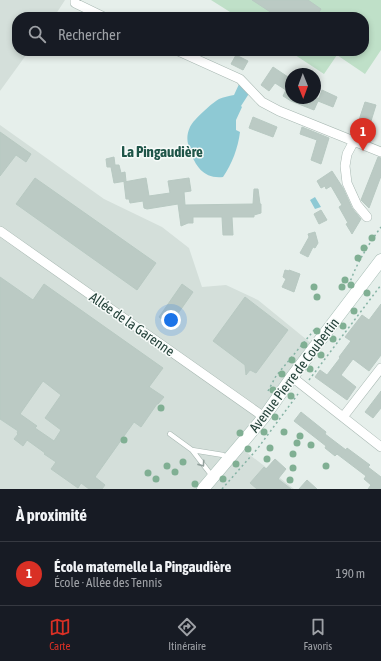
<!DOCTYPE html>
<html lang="fr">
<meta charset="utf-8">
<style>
body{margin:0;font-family:"Asap Condensed",sans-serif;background:#242831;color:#f1f3f6}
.compass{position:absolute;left:285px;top:68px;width:36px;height:36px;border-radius:50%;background:#171b24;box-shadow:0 2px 6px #0003;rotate:179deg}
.you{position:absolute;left:171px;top:320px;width:14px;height:14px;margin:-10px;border:3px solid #fff;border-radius:50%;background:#1a73e8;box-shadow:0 0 0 6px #1a73e833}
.badge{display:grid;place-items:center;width:26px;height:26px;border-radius:50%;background:#d93025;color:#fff;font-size:13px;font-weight:700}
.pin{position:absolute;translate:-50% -33px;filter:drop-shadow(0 1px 2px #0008)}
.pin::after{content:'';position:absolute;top:21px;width:14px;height:12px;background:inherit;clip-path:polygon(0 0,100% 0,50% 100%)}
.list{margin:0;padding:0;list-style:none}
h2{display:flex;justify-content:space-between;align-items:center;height:52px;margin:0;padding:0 16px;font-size:17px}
h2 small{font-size:13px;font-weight:400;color:#9ea1a6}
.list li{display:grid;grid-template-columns:26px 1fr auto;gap:12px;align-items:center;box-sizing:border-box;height:64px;padding:0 16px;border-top:1px solid #363941}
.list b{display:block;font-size:15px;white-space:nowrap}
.list p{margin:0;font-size:13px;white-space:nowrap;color:#9ea1a6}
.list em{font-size:13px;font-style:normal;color:#9ea1a6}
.icon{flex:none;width:22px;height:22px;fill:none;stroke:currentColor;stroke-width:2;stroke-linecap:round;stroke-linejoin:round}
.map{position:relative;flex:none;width:381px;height:489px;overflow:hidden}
.search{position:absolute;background:#171b24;box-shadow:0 2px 6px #0003;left:12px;right:12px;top:12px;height:44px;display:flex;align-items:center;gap:10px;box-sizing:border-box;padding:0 14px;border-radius:16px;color:#9ea1a6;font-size:15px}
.sheet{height:116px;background:#171b24}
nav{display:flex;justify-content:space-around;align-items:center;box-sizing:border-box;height:56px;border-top:1px solid #363941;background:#171b24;font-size:11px;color:#9ea1a6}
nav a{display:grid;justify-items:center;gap:2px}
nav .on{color:#d93025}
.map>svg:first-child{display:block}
</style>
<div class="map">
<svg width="381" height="489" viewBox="0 0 381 489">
<rect width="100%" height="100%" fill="#e6efeb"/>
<path fill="#d4dfda" d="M0,0H65L54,17H17V51H29L0,91Z
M0,125L104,199L162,227L189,248L202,287L226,285L258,300L312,344L237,445L294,489H0Z"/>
<path fill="#bfe0c8" d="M211,0H381V50L365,74L337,55L324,74L289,51H364V17H238Z"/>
<path fill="#8ec9d4" d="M240,82L250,92L241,106L242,107L236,120V130L240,132C238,148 232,164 223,177C204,179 196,167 190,151C187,142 186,136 190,127C194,119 211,104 219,99C223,97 229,96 234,95Z
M315,197L321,207L315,209L310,200Z"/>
<path fill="#bbcac4" stroke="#b8c9c2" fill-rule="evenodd" d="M252,0H308L321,9L316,17H278Z
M236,55L248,61L243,70L231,64Z
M273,67L291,79V98H319L322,90L337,97L333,107L318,101L314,110L291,101L283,96L286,90L275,83L269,91L261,85Z
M365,102L376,105L371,121L369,120L362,137L353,134L357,126Z
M253,117L277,127L273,137L249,128Z
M302,127L329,138L321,164L311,160L317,140L300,134Z
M0,132L31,154L26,162L16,155L0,176Z
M114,157L115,165H119L121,173L125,172L126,181L114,183L111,167H107L106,159Z
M378,157L381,158V176L369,208L361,200Z
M332,171L343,188L352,208L361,219L352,234L346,224L348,223L339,207L342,205L331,186L326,189L325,186L321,188L317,181Z
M35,178L156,263L137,290L16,204Z
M146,178L149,196L170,193L168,181L189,178L191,191L184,192L185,205L253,204L254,189H258L260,204H261V213L254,215V217H232L233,235H223L222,217H193V223H188L181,226L178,204L147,209L144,208L143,201L130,203L129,199H126L124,182Z
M321,210L327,220L319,224L314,214Z
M315,232L318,243L315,248L313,247L308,257L300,253L309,237L308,234Z
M285,270L289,271V270L300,274L294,292L282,287L286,279L283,277Z
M0,277L33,300L44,284L163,368L149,387L164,397L158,404H157L141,427L134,422L95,477L105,485L102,489H89L81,483L78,488L51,469L56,462L44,454L45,453L27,440L23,446L14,439L18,434L17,433L18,431L0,419ZM43,381L61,395L45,418L61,430L54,441L35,428L37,426L20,414Z
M182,284L193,292L170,325L159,317Z
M245,297L288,330L256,373L250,370L246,375L245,365L213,341Z
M381,304V355L369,371L353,359L341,375L356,387L347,400L315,377L320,370L327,375L340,358L339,357L351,341L345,337L362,315L369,320Z
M381,391V408L373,418L365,412Z
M301,412L326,432L325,434L346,450L347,448L370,465L368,467L381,477V489H368L371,485L364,479L366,476L337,454L335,456L325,448L326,446L294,421Z
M275,459L286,469L278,479L291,489H257L250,483L264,467L266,469Z
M307,480L317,489H299Z"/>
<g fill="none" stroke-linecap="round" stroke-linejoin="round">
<g stroke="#a8b8b2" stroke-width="5.5">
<path id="lane" d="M170,434L192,450L212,476
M192,450L223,455"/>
</g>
<g stroke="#a8b8b2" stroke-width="10">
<path id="street" d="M75,0V3L104,17
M178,51L240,79L262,102L279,111L381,152
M354,141L347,154L345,166L347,183L357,205L367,217
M0,231L264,417
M292,377L381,447
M343,417L381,368"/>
</g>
<g stroke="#a4bbb3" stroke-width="13">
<path id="secondary" d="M203,489L264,417L292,377L381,260"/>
</g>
<path stroke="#86b3a5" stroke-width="1.5" stroke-dasharray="2 3" stroke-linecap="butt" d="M349,285C356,264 368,245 381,227
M309,380L381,285
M268,391L276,376L315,329
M222,489L258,448L298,394"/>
<use href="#lane" stroke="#fff" stroke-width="4.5"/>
<use href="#street" stroke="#fff" stroke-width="9"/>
<use href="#secondary" stroke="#fff" stroke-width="12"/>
</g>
<g fill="#80af93">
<circle cx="372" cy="238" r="3.5"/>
<circle cx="364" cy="248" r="3.5"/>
<circle cx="358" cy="258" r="3.5"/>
<circle cx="345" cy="280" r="3.5"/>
<circle cx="351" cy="285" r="3.5"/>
<circle cx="314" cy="287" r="3.5"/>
<circle cx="342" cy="287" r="3.5"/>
<circle cx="367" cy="293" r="3.5"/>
<circle cx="317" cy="297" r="3.5"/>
<circle cx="354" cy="311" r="3.5"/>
<circle cx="343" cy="326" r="3.5"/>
<circle cx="317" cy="331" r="3.5"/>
<circle cx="333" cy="339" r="3.5"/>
<circle cx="304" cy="345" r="3.5"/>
<circle cx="321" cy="355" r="3.5"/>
<circle cx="292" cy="360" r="3.5"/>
<circle cx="310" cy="369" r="3.5"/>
<circle cx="282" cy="374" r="3.5"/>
<circle cx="273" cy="390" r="3.5"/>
<circle cx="291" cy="396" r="3.5"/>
<circle cx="161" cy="408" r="3.5"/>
<circle cx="275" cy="417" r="3.5"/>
<circle cx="264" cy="432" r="3.5"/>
<circle cx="284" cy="432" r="3.5"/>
<circle cx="240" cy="433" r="3.5"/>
<circle cx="300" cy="436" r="3.5"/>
<circle cx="124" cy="440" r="3.5"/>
<circle cx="297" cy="443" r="3.5"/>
<circle cx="311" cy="445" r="3.5"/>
<circle cx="270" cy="448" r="3.5"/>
<circle cx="248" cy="449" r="3.5"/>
<circle cx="293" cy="454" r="3.5"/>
<circle cx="267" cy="459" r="3.5"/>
<circle cx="183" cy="462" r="3.5"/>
<circle cx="236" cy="464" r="3.5"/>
<circle cx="167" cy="466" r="3.5"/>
<circle cx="326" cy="466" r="3.5"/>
<circle cx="293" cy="468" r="3.5"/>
<circle cx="175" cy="472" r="3.5"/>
<circle cx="148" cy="473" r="3.5"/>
<circle cx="156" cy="479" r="3.5"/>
<circle cx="223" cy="479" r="3.5"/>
<circle cx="290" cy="480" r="3.5"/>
<circle cx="195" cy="484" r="3.5"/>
</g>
<defs><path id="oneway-chevron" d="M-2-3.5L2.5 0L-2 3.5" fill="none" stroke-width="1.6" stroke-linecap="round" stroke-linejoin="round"/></defs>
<use stroke="#92a09c" href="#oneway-chevron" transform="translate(202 464) rotate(55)"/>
<g text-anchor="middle" stroke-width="3" stroke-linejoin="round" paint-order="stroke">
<g font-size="14" fill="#24423a" stroke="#f7fbf9">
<text transform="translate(132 324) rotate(35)" y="5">Allée de la Garenne</text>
<text transform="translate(294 375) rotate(-53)" y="5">Avenue Pierre de Coubertin</text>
</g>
<g font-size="15" font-weight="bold" fill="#1f5548" stroke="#f7fbf9">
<text x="162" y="157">La Pingaudière</text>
</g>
</g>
</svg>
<svg class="compass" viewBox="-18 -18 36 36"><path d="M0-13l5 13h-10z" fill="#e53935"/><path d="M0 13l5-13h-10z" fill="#9ea1a6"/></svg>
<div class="you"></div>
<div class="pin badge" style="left:363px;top:151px">1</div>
<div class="search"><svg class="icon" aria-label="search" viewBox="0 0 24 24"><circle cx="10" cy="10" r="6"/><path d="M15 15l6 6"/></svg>Rechercher</div>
</div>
<section class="sheet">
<h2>À proximité<small></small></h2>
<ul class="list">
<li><span class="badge">1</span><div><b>École maternelle La Pingaudière</b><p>École · Allée des Tennis</p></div><em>190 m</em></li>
</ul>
</section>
<nav>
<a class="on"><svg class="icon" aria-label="map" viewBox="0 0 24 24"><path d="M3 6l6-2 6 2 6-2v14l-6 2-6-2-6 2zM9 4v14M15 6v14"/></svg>Carte</a>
<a><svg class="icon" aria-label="directions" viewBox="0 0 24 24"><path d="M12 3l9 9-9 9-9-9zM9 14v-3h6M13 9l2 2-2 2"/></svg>Itinéraire</a>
<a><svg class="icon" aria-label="saved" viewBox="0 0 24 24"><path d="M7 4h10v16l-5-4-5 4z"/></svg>Favoris</a>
</nav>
